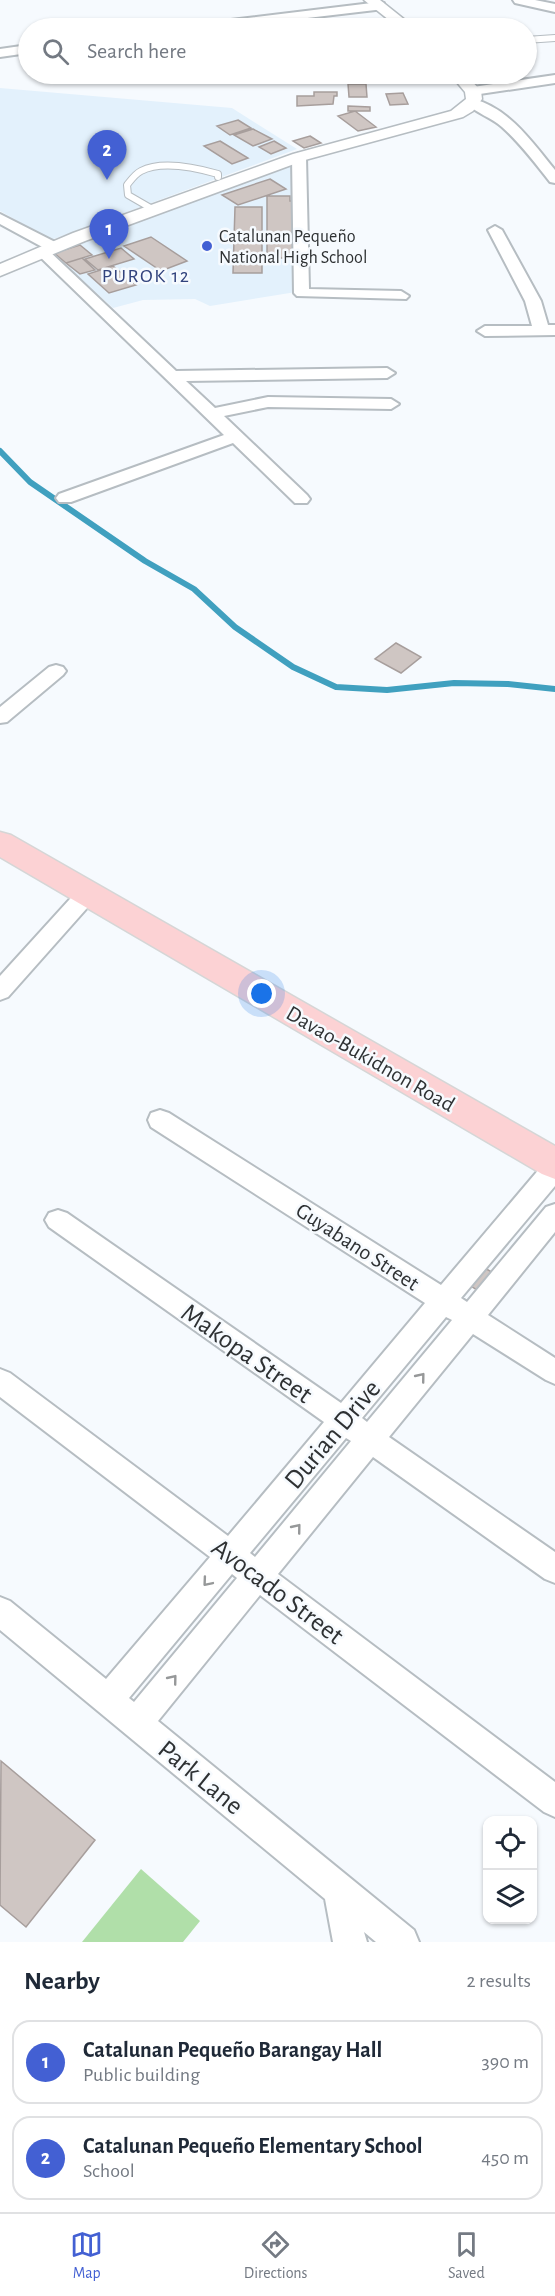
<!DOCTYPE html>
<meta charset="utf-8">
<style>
body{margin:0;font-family:"Alegreya Sans",sans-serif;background:#f2f2f3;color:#1f2937}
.controls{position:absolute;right:18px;bottom:18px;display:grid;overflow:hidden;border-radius:12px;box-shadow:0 2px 4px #0004}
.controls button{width:54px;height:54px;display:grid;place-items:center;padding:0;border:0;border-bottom:2px solid #e0e1e3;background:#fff;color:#1f2937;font:30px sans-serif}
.you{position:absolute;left:262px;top:994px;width:21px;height:21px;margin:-15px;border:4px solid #fff;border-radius:50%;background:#1a73e8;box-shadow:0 0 0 9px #1a73e833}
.badge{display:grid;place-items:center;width:39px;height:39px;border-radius:50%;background:#4360d3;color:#fff;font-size:20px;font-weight:700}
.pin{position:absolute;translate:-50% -50px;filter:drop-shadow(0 2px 3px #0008)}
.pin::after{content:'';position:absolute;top:32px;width:21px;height:18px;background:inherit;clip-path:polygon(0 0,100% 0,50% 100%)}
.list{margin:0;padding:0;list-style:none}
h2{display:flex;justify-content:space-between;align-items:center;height:78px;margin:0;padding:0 24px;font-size:26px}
h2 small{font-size:20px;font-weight:400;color:#747a83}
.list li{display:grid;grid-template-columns:39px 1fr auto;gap:18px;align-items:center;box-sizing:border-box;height:84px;margin:0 12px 12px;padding:0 12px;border:2px solid #e0e1e3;border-radius:18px}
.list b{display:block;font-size:22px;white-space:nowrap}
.list p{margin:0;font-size:20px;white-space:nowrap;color:#747a83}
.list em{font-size:20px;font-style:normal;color:#747a83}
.icon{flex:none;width:33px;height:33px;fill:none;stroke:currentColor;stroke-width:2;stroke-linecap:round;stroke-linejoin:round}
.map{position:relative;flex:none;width:555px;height:1942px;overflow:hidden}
.search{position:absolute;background:#fff;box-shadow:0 2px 4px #0004;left:18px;right:18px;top:18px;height:66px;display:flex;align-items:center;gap:15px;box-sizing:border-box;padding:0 21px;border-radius:33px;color:#747a83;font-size:22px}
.sheet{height:270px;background:#fff}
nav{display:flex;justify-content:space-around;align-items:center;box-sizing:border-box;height:84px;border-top:2px solid #e0e1e3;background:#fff;font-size:16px;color:#747a83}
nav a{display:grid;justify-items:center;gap:3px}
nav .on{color:#4360d3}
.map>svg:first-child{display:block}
</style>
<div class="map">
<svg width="555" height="1942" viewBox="0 0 555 1942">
<rect width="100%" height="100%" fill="#f6fafe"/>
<path fill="#e3f1fc" d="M0,88L232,108L297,149L51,240L0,211Z
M294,165L296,292L210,306L195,299L143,300L113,308L51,252Z"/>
<path fill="#b0dfa9" d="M141,1869L200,1921L183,1942H82Z"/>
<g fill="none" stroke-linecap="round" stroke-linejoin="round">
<path stroke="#40a0bf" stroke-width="6" d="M0,451L30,482L145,561L194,589L235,627L293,667L336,687L387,690L454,683L508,684L555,689"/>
</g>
<path fill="#cfc6c3" stroke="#a79e9c" stroke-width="1.5" d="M348,84H366L367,97H349Z
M314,92H337V96H334L333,104L297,106V96H314Z
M403,93L408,104L390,105L386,94Z
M348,106L370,107V111H348Z
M355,111L376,127L358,131L338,116Z
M238,120L251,128L230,135L217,126Z
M253,129L272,139L253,146L234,135Z
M310,136L321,143L304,148L293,141Z
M220,141L248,158L232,164L204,146Z
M274,141L286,148L271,154L259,147Z
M270,179L286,189L238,205L222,195Z
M267,196H290V201H294L295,258H267Z
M235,207H262V273H233Z
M151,237L187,261L161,271L124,246Z
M80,245L92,255L66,263L54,253Z
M121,248L134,259L98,270L85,259Z
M82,258L95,270L80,274L66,263Z
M113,266L136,285L109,293L88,274Z
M396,643L421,657L401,673L375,659Z
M483,1267L495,1274L480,1292L468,1284Z
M1,1761L95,1840L26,1927L0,1905Z"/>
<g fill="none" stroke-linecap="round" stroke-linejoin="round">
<g stroke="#b6bdc2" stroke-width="8">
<path id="service" d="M526,40L555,38
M154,210L128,195L127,185C131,180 135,174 141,171C162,160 197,168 218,174V177"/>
</g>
<g stroke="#b6bdc2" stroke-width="4">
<path id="minor" d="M513,0H535L555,4V12L515,3Z
M380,2L384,3V9L223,28H191L197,24Z
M28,45V53L0,57V49Z
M555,75V83L473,95L467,91L473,87Z
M473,99C509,108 533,143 555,170V183L550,182C535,163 520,143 502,127C492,118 476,113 466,103Z
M299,153L306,157L309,289L401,291L409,296L406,299L297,296L294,293L292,157Z
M0,214L59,244L61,247L59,250H48L176,371L387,368L395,373L387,378L186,381L215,408L268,397L391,399L399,404L391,409L268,407L224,416L307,495L310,499L307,503H295L233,443L71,502H59L56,498L59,494L224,435L35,252L37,249H46L0,224Z
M495,226L502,230L541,301L548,325H555V335L485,336L477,331L485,326H532L525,301L488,230Z
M56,665L63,667L66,671L63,675L7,722L0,723V707L49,667Z
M87,886L95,889L98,894L95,899L8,997L0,1000V976L79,889Z
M160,1110L169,1113L441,1285L546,1161L555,1158V1186L461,1298L467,1302L546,1207L555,1204V1232L488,1315L555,1358V1384L546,1380L473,1334L389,1437L555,1552V1583L545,1579L373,1457L278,1574L555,1782V1817L544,1812L260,1595L158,1721L414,1930L419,1942H376L364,1932L367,1942H333L325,1899L0,1630V1597L10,1601L106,1679L210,1557L0,1397V1369L10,1373L228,1536L324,1422L49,1227L45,1220L49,1213L58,1210L67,1213L341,1403L425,1303L151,1127L148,1120L151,1113ZM446,1317L452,1320L367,1422L362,1418ZM346,1438L351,1441L255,1557L250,1553ZM232,1574L237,1578L134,1702L129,1698Z"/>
</g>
<g stroke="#b6bdc2" stroke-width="3">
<path id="tertiary" d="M364,0H380L415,28H399Z
M450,74H465L481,91L482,99L473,111L463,117L305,160L85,241L0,276V264L73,233L293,154L451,111L466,99L465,92Z"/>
</g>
<g stroke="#d5d6d6" stroke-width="3">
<path id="trunk" d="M0,832L11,835L555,1146V1179L542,1174L0,857Z"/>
</g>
<use href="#service" stroke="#fff" stroke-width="6"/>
<use href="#minor" fill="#fff" fill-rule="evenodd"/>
<use href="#tertiary" fill="#fff" fill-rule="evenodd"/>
<use href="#trunk" fill="#fcd2d4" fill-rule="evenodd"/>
</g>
<defs><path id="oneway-chevron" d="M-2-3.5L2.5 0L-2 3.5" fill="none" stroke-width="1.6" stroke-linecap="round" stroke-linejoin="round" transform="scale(1.5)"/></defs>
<g stroke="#969899">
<use href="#oneway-chevron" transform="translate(421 1377) rotate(-51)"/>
<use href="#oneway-chevron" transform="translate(297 1528) rotate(-51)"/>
<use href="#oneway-chevron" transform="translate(207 1582) rotate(130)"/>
<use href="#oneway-chevron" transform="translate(173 1679) rotate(-51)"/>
</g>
<circle fill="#4360d3" stroke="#f6fafe" stroke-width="2" cx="207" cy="246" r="6"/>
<g text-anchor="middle" stroke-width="5" stroke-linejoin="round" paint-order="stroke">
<g font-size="18" fill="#2e3133" stroke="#f6fafe" text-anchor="start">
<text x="219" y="242">Catalunan Pequeño<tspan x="219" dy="21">National High School</tspan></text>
</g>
<g font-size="20" letter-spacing="1.5" fill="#32437d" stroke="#f6fafe">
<text x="146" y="282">PUROK 12</text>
</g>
<g font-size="22" fill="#2e3133" stroke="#f6fafe">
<text transform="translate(371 1058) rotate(30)" y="8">Davao-Bukidnon Road</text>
<text transform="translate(358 1246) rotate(33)" y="8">Guyabano Street</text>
</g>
<g font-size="27" fill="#2e3133" stroke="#f6fafe">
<text transform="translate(247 1353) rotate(35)" y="9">Makopa Street</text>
<text transform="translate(332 1434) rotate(-50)" y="9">Durian Drive</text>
<text transform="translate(278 1591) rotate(37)" y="9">Avocado Street</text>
<text transform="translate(201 1777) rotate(39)" y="9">Park Lane</text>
</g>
</g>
</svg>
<div class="controls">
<button><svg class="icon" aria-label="locate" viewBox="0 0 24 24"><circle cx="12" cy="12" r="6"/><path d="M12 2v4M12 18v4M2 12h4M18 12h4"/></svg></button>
<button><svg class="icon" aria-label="layers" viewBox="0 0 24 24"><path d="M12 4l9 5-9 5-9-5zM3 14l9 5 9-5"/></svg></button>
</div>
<div class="you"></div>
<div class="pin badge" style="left:109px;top:259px">1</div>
<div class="pin badge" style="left:107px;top:180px">2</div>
<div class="search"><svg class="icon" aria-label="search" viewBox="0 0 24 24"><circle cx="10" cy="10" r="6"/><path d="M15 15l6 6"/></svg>Search here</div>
</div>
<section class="sheet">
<h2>Nearby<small>2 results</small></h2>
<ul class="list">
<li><span class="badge">1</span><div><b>Catalunan Pequeño Barangay Hall</b><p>Public building</p></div><em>390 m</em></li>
<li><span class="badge">2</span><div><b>Catalunan Pequeño Elementary School</b><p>School</p></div><em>450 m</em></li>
</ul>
</section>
<nav>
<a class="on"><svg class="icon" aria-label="map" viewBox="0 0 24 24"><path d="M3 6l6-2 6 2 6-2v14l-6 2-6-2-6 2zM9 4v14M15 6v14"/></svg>Map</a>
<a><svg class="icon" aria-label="directions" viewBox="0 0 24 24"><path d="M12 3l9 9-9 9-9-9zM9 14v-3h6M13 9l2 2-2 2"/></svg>Directions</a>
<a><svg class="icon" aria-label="saved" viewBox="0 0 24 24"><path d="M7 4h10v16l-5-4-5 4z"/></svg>Saved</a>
</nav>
